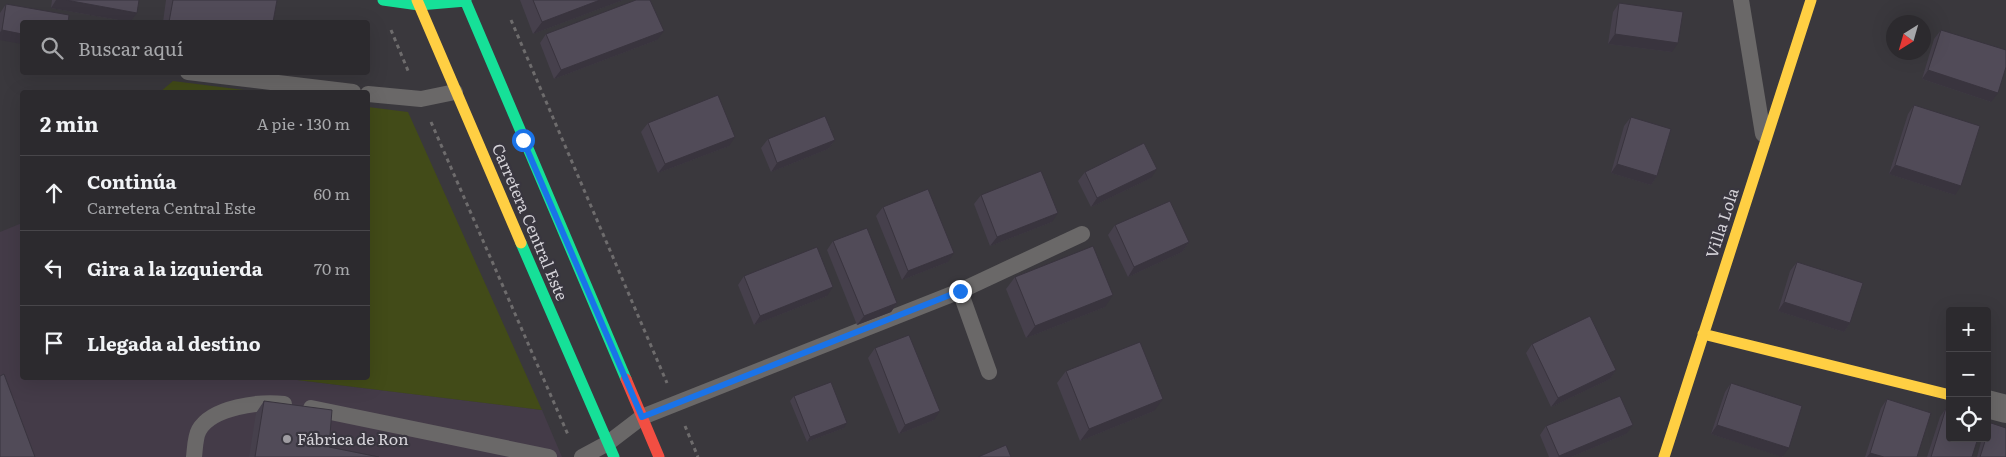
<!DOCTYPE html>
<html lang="es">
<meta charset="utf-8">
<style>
body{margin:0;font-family:Literata,serif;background:#343236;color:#f1f3f6}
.controls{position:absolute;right:15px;bottom:15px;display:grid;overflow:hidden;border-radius:5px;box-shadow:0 5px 20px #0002}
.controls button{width:45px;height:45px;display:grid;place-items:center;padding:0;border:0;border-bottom:1px solid #48464a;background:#2c2a2e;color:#f1f3f6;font:25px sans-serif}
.compass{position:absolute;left:1886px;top:15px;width:45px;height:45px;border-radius:50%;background:#2c2a2e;box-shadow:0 5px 20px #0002;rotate:217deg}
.stop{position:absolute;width:15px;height:15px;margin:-11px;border:4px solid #1a73e8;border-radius:50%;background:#fff}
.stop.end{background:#1a73e8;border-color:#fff;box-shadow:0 1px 5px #0008}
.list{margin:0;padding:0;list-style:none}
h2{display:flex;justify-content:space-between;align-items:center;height:65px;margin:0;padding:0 20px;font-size:21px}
h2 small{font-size:16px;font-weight:400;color:#a6a7aa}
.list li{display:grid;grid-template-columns:32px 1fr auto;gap:15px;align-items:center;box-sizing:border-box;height:75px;padding:0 20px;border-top:1px solid #48464a}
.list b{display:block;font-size:19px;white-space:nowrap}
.list p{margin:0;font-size:16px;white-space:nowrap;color:#a6a7aa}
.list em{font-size:16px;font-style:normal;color:#a6a7aa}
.icon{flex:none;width:28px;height:28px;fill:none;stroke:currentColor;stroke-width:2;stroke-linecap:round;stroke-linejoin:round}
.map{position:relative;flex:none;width:2006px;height:457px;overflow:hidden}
.search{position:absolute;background:#2c2a2e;box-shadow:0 5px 20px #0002;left:20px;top:20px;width:350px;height:55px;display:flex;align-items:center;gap:12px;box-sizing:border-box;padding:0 18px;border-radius:5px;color:#a6a7aa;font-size:19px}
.panel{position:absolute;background:#2c2a2e;box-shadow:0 5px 20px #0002;left:20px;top:90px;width:350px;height:290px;border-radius:5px}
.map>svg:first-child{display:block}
</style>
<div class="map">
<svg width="2006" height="457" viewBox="0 0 2006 457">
<rect width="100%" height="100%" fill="#3a383d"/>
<path fill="#443b48" d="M22,223V378H281L542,410L562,457H0V232Z"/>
<path fill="#424b18" d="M173,81L260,92H160Z
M368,107L408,112L542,410L281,378H368Z"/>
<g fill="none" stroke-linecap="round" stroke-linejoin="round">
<path stroke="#6e6c6d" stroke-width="3" stroke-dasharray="4 4" stroke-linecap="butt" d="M511,20L667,383
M391,30L409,73
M431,122L569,437
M685,426L698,457"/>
<path stroke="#6a6868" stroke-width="16" d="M1741,0L1763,134
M188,72L353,92
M368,94L421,99L455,92
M960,291L989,372
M311,408L549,457
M194,457C195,449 195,437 199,430C212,407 260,401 284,404
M582,457L608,443L642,417L960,291L1082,234"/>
<path stroke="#6a6868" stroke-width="28" d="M1987,404L2006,409"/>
<path stroke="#16e098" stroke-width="11" d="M383,0L419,5L466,1
M465,0L626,379
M521,243L614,457"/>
<path stroke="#ffcf43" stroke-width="11" d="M417,0L521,243
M1703,334L1950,395
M1664,457L1811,0"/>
<path stroke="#f24e42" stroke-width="11" d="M626,379L659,457"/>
</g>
<path fill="#46404c" d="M52,0H139L130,22L51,8Z
M166,0H277L273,22H163Z
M520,0H623L533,34Z
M1619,3L1672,52L1608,44L1613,12Z
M6,4L0,40V13Z
M1941,30L1991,102L1922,79L1934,39Z
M546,34L657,40L554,79L540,43Z
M1914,105L1955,195L1889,174L1908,114Z
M1631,117L1657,176L1651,185L1611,173L1624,126Z
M648,123L729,146L658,173L641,132Z
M768,139L835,140L828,149L771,172L761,148Z
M1085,172L1151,178L1091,207L1078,181Z
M981,195L1052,222L990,246L974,204Z
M883,207L948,262L902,280L876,216Z
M1115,225L1189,242L1182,252L1128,277L1108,235Z
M833,241L897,303L891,312L857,325L827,250Z
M1797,262L1850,323L1844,332L1778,311L1790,271Z
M744,276L827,296L754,325L738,285Z
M1015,277L1105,307L1026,338L1006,289Z
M1532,344L1616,370L1610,379L1551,407L1526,353Z
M875,348L934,420L899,434L868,358Z
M1066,371L1154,411L1080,441L1057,383Z
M1731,383L1783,457L1711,434L1725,392Z
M794,396L844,428L807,442L790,401Z
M1887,399L1917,457H1865L1881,408Z
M264,401L329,447L379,457H249L256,413Z
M1946,408L1972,457H1927L1940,417Z
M1991,423L2006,457H1977L1982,438H1987V428Z
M1546,426L1626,434L1571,457H1549L1540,435Z"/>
<path fill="#39343e" d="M56,0H66L137,13L130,22L51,8Z
M600,0H623L533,34L542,22Z
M2,30L22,34V44L0,40V32Z
M664,31L657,40L554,79L561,70Z
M1615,34L1678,43L1672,52L1608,44Z
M1928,70L1998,93L1991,102L1922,79Z
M735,137L729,146L658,173L665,164Z
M835,140L828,149L771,172L777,163Z
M1617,164L1657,176L1651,185L1611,173Z
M1895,165L1961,186L1955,195L1889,174Z
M1157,169L1151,178L1091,207L1097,198Z
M1058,213L1052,222L990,246L997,237Z
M1189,242L1182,252L1128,277L1134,267Z
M954,253L948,262L902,280L908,271Z
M833,287L827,296L754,325L760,316Z
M1113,295L1105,307L1026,338L1035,326Z
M1784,302L1850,323L1844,332L1778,311Z
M897,303L891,312L857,325L864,316Z
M1616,370L1610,379L1551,407L1558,398Z
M1163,399L1154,411L1080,441L1089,429Z
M940,411L934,420L899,434L905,425Z
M847,423L844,428L807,442L810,437Z
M1633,425L1626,434L1571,457H1558L1559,456Z
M1717,425L1789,448L1782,457L1711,434Z
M1870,453L1884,457H1867Z"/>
<path fill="#514b58" stroke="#39343e" d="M66,0H139L137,13Z
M173,0H277L273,22H169Z
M533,0H600L542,22Z
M636,0H650L664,31L561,70L546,34Z
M1619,3L1683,12L1678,43L1615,34Z
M6,4L69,15L68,22H22V34L2,30Z
M1941,30L2006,50V67L1998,93L1928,70Z
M718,95L735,137L665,164L648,123Z
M1914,105L1980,126L1961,186L1895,165Z
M825,116L835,140L777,163L768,139Z
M1631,117L1671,129L1657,176L1617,164Z
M1144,143L1157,169L1097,198L1085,172Z
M1041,171L1058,213L997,237L981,195Z
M928,189L954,253L908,271L883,207Z
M1170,201L1189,242L1134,267L1115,225Z
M867,228L897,303L864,316L833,241Z
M1093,246L1113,295L1035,326L1015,277Z
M817,247L833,287L760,316L744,276Z
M1797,262L1863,283L1850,323L1784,302Z
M1590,316L1616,370L1558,398L1532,344Z
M909,335L940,411L905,425L875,348Z
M1140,342L1163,399L1089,429L1066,371Z
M4,374L35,457H0V376Z
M831,382L847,423L810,437L794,396Z
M1731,383L1802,406L1789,448L1717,425Z
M1620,396L1633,425L1559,456L1546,426Z
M1887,399L1931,413L1917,457H1884L1870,453Z
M264,401L332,410L329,447L379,457H255Z
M1946,408L1950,409V438H1978L1972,457H1931Z
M1991,423L2006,428V457H1980L1986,438H1987V434Z
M1006,445L1011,457H978Z"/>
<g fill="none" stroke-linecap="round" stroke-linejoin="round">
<path stroke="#1a73e8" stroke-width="6" d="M523,140L642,417L960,291"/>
</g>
<circle fill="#9f9da2" stroke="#39363f" stroke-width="2" cx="287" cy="439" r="5"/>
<g text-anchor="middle" stroke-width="4.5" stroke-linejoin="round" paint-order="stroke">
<g font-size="16" fill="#d5d3d9" stroke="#39363f">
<text transform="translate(530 222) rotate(67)" y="6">Carretera Central Este</text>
<text transform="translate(1722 223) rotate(-72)" y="6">Villa Lola</text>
</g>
<g font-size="16" fill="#d5d3d9" stroke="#39363f" text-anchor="start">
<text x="297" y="445">Fábrica de Ron</text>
</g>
</g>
</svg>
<div class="controls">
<button>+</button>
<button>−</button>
<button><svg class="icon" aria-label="locate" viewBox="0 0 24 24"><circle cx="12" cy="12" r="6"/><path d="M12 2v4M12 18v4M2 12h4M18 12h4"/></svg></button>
</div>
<svg class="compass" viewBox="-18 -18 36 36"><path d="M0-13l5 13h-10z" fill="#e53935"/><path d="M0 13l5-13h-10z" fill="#a6a7aa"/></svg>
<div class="stop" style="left:523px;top:140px"></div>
<div class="stop end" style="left:960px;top:291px"></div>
<div class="search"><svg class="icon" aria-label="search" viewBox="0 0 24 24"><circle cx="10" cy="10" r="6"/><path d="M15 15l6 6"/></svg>Buscar aquí</div>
<section class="panel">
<h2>2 min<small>A pie · 130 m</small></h2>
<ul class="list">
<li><svg class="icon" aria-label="ahead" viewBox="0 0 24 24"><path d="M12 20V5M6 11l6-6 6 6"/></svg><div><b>Continúa</b><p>Carretera Central Este</p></div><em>60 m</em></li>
<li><svg class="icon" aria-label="left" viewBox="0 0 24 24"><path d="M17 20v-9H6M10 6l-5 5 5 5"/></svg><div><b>Gira a la izquierda</b></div><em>70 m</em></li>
<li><svg class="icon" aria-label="arrive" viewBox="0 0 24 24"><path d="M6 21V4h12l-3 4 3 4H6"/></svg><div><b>Llegada al destino</b></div></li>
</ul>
</section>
</div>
